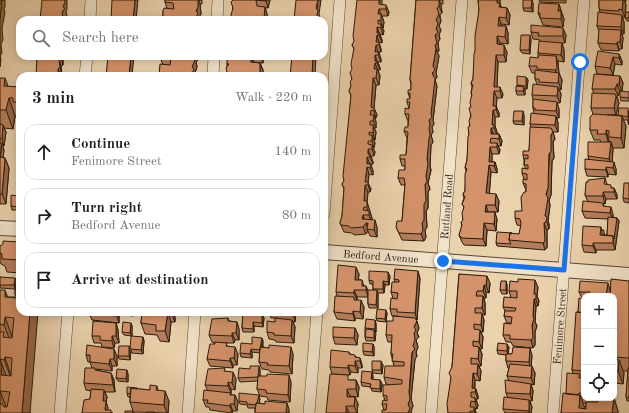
<!DOCTYPE html>
<meta charset="utf-8">
<style>
body{margin:0;font-family:"Old Standard TT",serif;background:#f6f6f6;color:#222}
.controls{position:absolute;right:12px;bottom:12px;display:grid;overflow:hidden;border-radius:8px;box-shadow:0 2px 10px #0003}
.controls button{width:36px;height:36px;display:grid;place-items:center;padding:0;border:0;border-bottom:1px solid #e0e0e0;background:#fff;color:#222;font:20px sans-serif}
.stop{position:absolute;width:12px;height:12px;margin:-9px;border:3px solid #1a73e8;border-radius:50%;background:#fff}
.stop.end{background:#1a73e8;border-color:#fff;box-shadow:0 1px 4px #0008}
.list{margin:0;padding:0;list-style:none}
h2{display:flex;justify-content:space-between;align-items:center;height:52px;margin:0;padding:0 16px;font-size:17px}
h2 small{font-size:13px;font-weight:400;color:#767676}
.list li{display:grid;grid-template-columns:26px 1fr auto;gap:12px;align-items:center;box-sizing:border-box;height:56px;margin:0 8px 8px;padding:0 8px;border:1px solid #e0e0e0;border-radius:12px}
.list b{display:block;font-size:15px;white-space:nowrap}
.list p{margin:0;font-size:13px;white-space:nowrap;color:#767676}
.list em{font-size:13px;font-style:normal;color:#767676}
.icon{flex:none;width:22px;height:22px;fill:none;stroke:currentColor;stroke-width:2;stroke-linecap:round;stroke-linejoin:round}
.map{position:relative;flex:none;width:629px;height:413px;overflow:hidden}
.search{position:absolute;background:#fff;box-shadow:0 2px 10px #0003;left:16px;top:16px;width:312px;height:44px;display:flex;align-items:center;gap:10px;box-sizing:border-box;padding:0 14px;border-radius:12px;color:#767676;font-size:15px}
.panel{position:absolute;background:#fff;box-shadow:0 2px 10px #0003;left:16px;top:72px;width:312px;height:244px;border-radius:12px}
.map>svg:first-child{display:block}
</style>
<div class="map">
<svg width="629" height="413" viewBox="0 0 629 413">
<rect width="100%" height="100%" fill="#ead2ad"/>
<filter id="stains"><feTurbulence type="fractalNoise" baseFrequency=".005" numOctaves="4"/><feColorMatrix values="0 0 0 0 .2 0 0 0 0 .09 0 0 0 0 .02 0 0 0 .5 -.17"/></filter>
<radialGradient id="worn" r=".72"><stop offset=".6" stop-color="#630" stop-opacity="0"/><stop offset="1" stop-color="#630" stop-opacity=".3"/></radialGradient>
<g fill="none" stroke-linecap="round" stroke-linejoin="round">
<g stroke="#584834" stroke-width="12">
<g id="minor">
<path d="M90,20L91,0"/>
<path d="M217,20L218,0"/>
<path d="M85,76L87,56"/>
<path d="M213,76L214,56"/>
<path d="M324,214L340,0"/>
<path d="M60,413L68,312"/>
<path d="M188,413L195,312"/>
<path d="M309,413L317,312"/>
<path id="s1" d="M431,413L462,0"/>
<path id="s2" d="M553,413L584,0"/>
</g>
</g>
<g stroke="#584834" stroke-width="16">
<g id="tertiary">
<path d="M0,228L20,229"/>
<path id="s3" d="M324,252L629,275"/>
</g>
</g>
<use href="#minor" stroke="#f1e2ca" stroke-width="11"/>
<use href="#tertiary" stroke="#f1e2ca" stroke-width="14"/>
</g>
<path fill="#b77e5c" stroke="#281a0b" fill-rule="evenodd" d="M165,0H202V4H200L201,14L199,17L200,20H163V11L167,8L165,2Z
M233,0H270L268,8H265L267,14V20H232Z
M416,0H443V4H441L442,13L440,15L441,21L439,26L441,30L439,35L440,39L438,42L439,51L437,52L439,56L436,73L437,77L435,80L437,86L433,120L434,124L432,127L433,132L431,135L433,142L431,145L430,166L431,170L428,183L430,189L428,192V208L426,211L427,227L425,230L426,237L424,241L402,240L396,227L402,221L405,185H401L398,178L405,170V166H402L400,159L406,155L407,138L404,131L408,127V121L405,114L409,109L407,102L410,99L408,93L411,90V84L410,80Z
M478,0H500V3L501,7L507,8L510,15L509,25L501,24V26H506L508,33V44L500,43V45L507,52L506,62H498L497,87L503,94L502,98H497L496,106L499,113V117H495V126L497,132V134H499L502,141L501,146H498L500,150L499,154H492V162H495L497,169V173L491,172L489,194L499,201L498,212H488L497,219L496,231L487,230L486,246L464,245L462,242L459,235L462,226L461,222L463,220L464,207L462,204L464,198L463,194L465,191L466,170L465,168L467,160L472,96L471,93L472,87L471,83L473,79L479,10Z
M539,0H566V3L540,2Z
M599,0H626V2H624L626,5L625,17H622L624,22V34H622L623,38L622,49H619V51L601,50L598,43L599,31L597,26L600,12L599,8Z
M533,3V12L524,11L523,8Z
M382,4L389,12L388,16H382L384,22L383,28H382L384,31L383,35L380,34L382,40V43L379,42V44L381,49V52H378L381,59V62H378L380,68V70H378L380,76L379,85H376L374,108L377,115L376,118H375L376,122V128H374L376,132L375,140H374L375,143L374,148H373L375,152L374,156H371L373,162V164H370L373,171V175L369,174L368,183L371,189L370,192H368L367,202L372,218V220L377,227V237L370,236L368,231L366,234L354,235L352,233L344,232L340,223L342,216L344,189L342,184L344,181L351,96L349,91L351,86L354,49L352,45Z
M559,4L564,19L563,27L543,25L538,13Z
M629,12V21H627L625,18Z
M531,32L566,35L565,43H562L564,50V62L558,61L559,73L562,80L561,90L559,89L561,94L560,103H557L559,109V118H557L558,123V132H553L555,139L553,142L554,158L552,161L551,195L549,201L550,205L548,221L549,224V229L547,230V248L545,250L497,246L496,243L519,234L521,226L517,225L515,218L522,211L526,192V190L523,183L524,179L522,173L526,169L524,165V160L523,155L529,151L531,127L530,124L534,113L533,108V99L532,95L537,84L535,79V73H532L529,66L538,58V53L540,41V40L533,39Z
M531,39L530,54L522,53L520,50Z
M619,54L622,61V65L615,64L613,75L597,74L595,66Z
M37,56H63V65L61,66L62,75L61,76Z
M229,56H263V63H254H260L263,70V76H228L227,66V64L229,57Z
M160,57L198,60L196,62L197,67L195,73L196,76H159L163,65Z
M620,76L623,83L622,91H620L618,96H617L619,103L616,115H607H618L629,111V125L628,123V120H623L626,126L624,148H613L610,141H609V142H611L613,149L612,161L616,169V175L608,174V177L587,176L585,169L589,160L588,156L601,142L600,140H594L590,130L593,114L591,108L594,93L592,89Z
M526,77L528,80L527,89H525V95H517L516,91L517,86V85Z
M0,78L8,87H20V120H19L18,116H15L13,129L4,128L6,132L4,146H2L4,150L3,157L5,158L9,168L6,204H0Z
M629,92V101H621L620,97Z
M524,115V125L514,124L513,121Z
M605,178L607,184L612,188H614L617,195V199H606L605,204L603,203L604,206L613,214V217L617,218L619,221L616,243L615,250H596V253L584,252L582,245L601,227L602,231L605,234V235H607L608,219L585,218L582,211L588,202L585,195L588,182Z
M629,183V203L624,202L623,198Z
M20,193V210H12L11,206Z
M20,242V273L7,272L5,266L1,264L0,262V246Z
M359,274L358,280H362L364,286H366L368,292L373,290V284H370L369,280L390,276L389,285H385L384,293H378V308H369L368,304V297H357V300L364,307L363,319L355,318V321L337,319L334,312L337,296L336,292Z
M459,274L490,283L489,293L486,292V298H484L485,303V315H482L484,320L483,332H481L483,337L482,349H480L482,354L481,366H479L481,371L480,381L475,380V388L478,396V399H476L478,405L477,409L475,408L476,413H448L452,367Z
M0,277L16,281L15,289L16,283L30,413H0V290L8,297H16L15,294V289L0,288Z
M420,278L417,320H416L419,328L417,333L419,337L416,340L418,347L416,352L417,356L415,359L411,399L413,406L411,411L384,410L382,404L385,400L383,395L390,385L386,384L384,377L394,366L391,354L392,342H388L386,335L393,321L398,317V316H392L390,309L393,298L391,292L395,282L394,279Z
M506,281L507,285V294H502L500,290Z
M629,281V401H627L626,397L628,371H623L624,373L623,384L614,383V296H584V398H614L618,411V413H561L566,394L573,373L572,370L578,312L582,298L579,292L610,290ZM584,403H586V409H585L583,404Z
M538,287L537,296L539,301L538,306H536L535,322L537,326L535,332V345L533,348L513,346L511,342H506L503,335L511,324V323H507L504,316L505,311L503,307L511,298L509,291Z
M119,312V323L92,320L89,313Z
M122,312H134L133,316L124,315Z
M142,312H173L175,317V322H171L169,342L160,341L157,335L145,334L141,323Z
M243,312H255V314H262L264,318L263,327L254,326V332H243L242,328Z
M269,312H296L295,322H293L295,327L294,343L276,342L275,340L269,339L267,332L277,318H271Z
M387,313L386,322L377,321L376,318Z
M228,318L229,321L237,322L239,329V340H235L234,343H222L228,346L238,354L237,365H233V368L210,366L207,359L215,344V343L212,342L209,335Z
M375,320L376,324V332H375V341H366L365,337V328Z
M116,323L118,330L119,343H115L114,348L102,347L101,343H94L92,336Z
M131,323L132,326V336L124,335L122,332Z
M355,328L358,335L357,345L335,344L333,337Z
M143,337L144,341L143,354L132,353L131,351L130,360L119,359L118,356L129,346L130,349Z
M262,338L263,341V347L293,354L292,374L270,372L269,370L262,369L259,362L260,353L252,352V358L241,357L240,353L252,344Z
M373,344L374,347V356L364,355L363,351Z
M509,347L508,354L532,355L531,366L535,373L534,385L531,384L533,391L532,401H530L532,407L531,413H505L503,409L508,398L506,393L509,381L507,376L509,368H508L506,361V355L498,354L497,350Z
M349,352L350,354L356,357L360,358L362,365V368H358V373L351,372L350,375L332,374L330,367Z
M86,355L117,356V366H112V371L96,369V370L111,373L114,380L115,392H105L107,397L106,402L108,408L82,413L90,399L91,391L86,390L84,383L92,368L90,362H88Z
M383,365L382,374L373,373L372,370Z
M259,366L260,370V376L291,382L290,402L268,400L267,397L260,396L257,389L258,381L240,382L238,378L250,369Z
M226,371L236,379L235,390L231,389V395H235L238,402L237,411H233L232,413L210,410L209,407H206L203,400L208,391L205,385Z
M372,372L373,376V380H380L382,384L381,392L372,391L371,387L362,386L361,382Z
M128,374V382L118,381L116,378Z
M350,380H356L359,387L358,397L350,396V397H355L358,404L357,413H326Z
M157,386L158,390L169,401L168,413L134,412V413H125L133,411L130,402V397H128L127,393L137,388L138,389L150,390Z
M260,399L259,403L265,404L287,403L289,410V413H255V408H248L247,405L240,404L239,401Z"/>
<path fill="#95674b" stroke="#281a0b" d="M2,0H5V6L4,10L5,12L2,29L3,40L1,44L2,53L0,56L1,59L0,67V18L1,4Z
M65,0H67V9L66,12L67,15L65,20H63L62,12L63,7Z
M135,0H138L136,20H133Z
M198,0H199L200,4L201,14L199,17L200,20H197L196,18Z
M266,0H270L268,8L266,1Z
M318,0H321L319,14L320,18V20H316Z
M379,0H382V9L379,4Z
M439,0L441,4L442,13L439,6Z
M497,0H500V3L502,10V14L497,3Z
M532,0L533,3V12L531,8Z
M623,0H624L626,5L625,17L622,10Z
M559,4L561,11H558Z
M386,5L389,12L388,16L386,9Z
M265,7L267,14V20H264V19Z
M437,8L441,21L439,26L441,30L439,35L440,39L438,42L439,51L437,52L435,45Z
M507,8L510,15L509,25L506,18Z
M379,9L384,22L383,28L378,14Z
M561,11L564,19L563,27L561,19Z
M622,15L624,22V34L621,27Z
M499,17L501,24V33L498,26Z
M381,24L384,31L383,35L381,28Z
M506,26L508,33V44L505,37Z
M377,27L382,40V43L379,35L377,33Z
M563,28L566,35L565,43L563,36Z
M621,30L623,38L622,49L620,42Z
M377,35L381,49V52L379,45L376,42Z
M530,35L531,39L530,54L529,50Z
M497,36L500,43L499,51L497,44Z
M617,42L619,49V51L617,44Z
M562,43L564,50V62L561,55Z
M376,45L378,52V55L375,52Z
M504,45L507,52L506,62L504,55Z
M436,49L439,56L436,73L437,77L435,80L437,86L433,120L434,124L432,127L433,132L431,135L433,142L431,145L430,166L431,170L428,183L430,189L428,192V208L426,211L427,227L425,230L426,237L424,241L421,234L427,160L429,120L431,114L433,66Z
M379,52L381,59V62L378,55Z
M619,54L622,61V65L619,58Z
M375,55L380,68V70L377,63L375,61Z
M496,55L498,62L497,91L494,87Z
M61,56H63V65L61,58Z
M131,56H134L132,76H129Z
M193,56H196L198,60L196,62L197,67L195,73L196,76H191Z
M252,56L254,62H251Z
M260,56H263V63Z
M313,56H316L315,76H312Z
M556,56L558,63L559,74V73L562,80L561,90L555,70Z
M613,57L615,64L613,75L610,68Z
M59,59L61,66L62,75L60,68Z
M260,63L263,70V76H260Z
M375,63L380,76L379,85L376,78L374,69Z
M58,69L61,76H58Z
M620,76L623,83L622,91L619,84Z
M526,77L528,80L527,89L526,86Z
M5,78L12,96L9,98L15,116L13,129L6,110L4,86Z
M373,78L376,85L374,108L377,115L376,118L374,111L371,107Z
M617,84L620,91L618,96L615,89Z
M500,87L503,94L502,98L500,91Z
M524,87L525,90V95L523,91Z
M558,87L561,94L560,103L557,96Z
M494,91L497,98L496,110L493,106Z
M616,96L619,103L616,115L614,108Z
M557,102L559,109V118L556,111Z
M496,106L499,113V117L496,110Z
M493,110L495,117V126L497,132V135L494,128L492,125Z
M523,111L524,115V125L522,121Z
M374,115L376,122V128L373,121Z
M556,116L558,123V132L555,125Z
M622,116L626,126L624,148L621,138Z
M3,125L6,132L4,146L2,139Z
M373,125L376,132L375,140L373,133Z
M491,128L494,135L491,134Z
M606,130L609,141V145L606,134Z
M553,132L555,139L553,142L554,158L552,161L551,195L549,201L550,205L548,221L549,224V229L545,216L551,135Z
M499,134L502,141L501,146L499,139Z
M372,135L375,143L374,148L372,141Z
M611,142L613,149L612,166L609,159Z
M2,143L4,150L2,165L0,158Z
M497,143L500,150L499,154L497,147Z
M372,145L375,152L374,156L372,149Z
M490,147L492,154V166L489,162Z
M368,149L373,162V164L370,157L368,154Z
M367,157L370,164H367Z
M5,158L9,168L6,204L2,194Z
M495,162L497,169V173L494,166Z
M614,162L616,169V175L613,168Z
M371,164L373,171V175L370,168Z
M489,165L491,172L489,200L486,193Z
M367,167L369,174L368,183L371,189L370,192L368,185L365,182Z
M606,167L608,174V177L606,170Z
M365,185L368,192L367,202L372,218L371,222L369,215V213L364,201Z
M614,188L617,195V199L614,192Z
M603,192L606,199L605,204L603,196Z
M496,194L499,201L498,212L495,205Z
M486,205L488,212H485Z
M611,207L613,214V220L610,213Z
M495,212L497,219L496,231L494,224Z
M363,215L368,229H367L368,231L366,234L363,227Z
M617,218L619,221L616,243L615,250L613,243V236Z
M375,220L377,227V237L374,230Z
M484,223L487,230L486,246L483,239Z
M544,223L547,230V248L545,250L543,243Z
M593,243L596,250V253L593,246Z
M356,267L359,274L358,287L355,280Z
M418,271L420,278L417,320L415,313Z
M388,272L390,276L389,285L388,282Z
M487,276L490,283L489,293L486,286Z
M15,278L16,281L15,289L14,285Z
M535,280L538,287L537,296L539,301L538,306L534,294Z
M383,281L385,285L384,293L383,289Z
M506,281L507,285V294L506,290Z
M608,283L611,293V296H606Z
M484,285L486,292V298L483,291Z
M366,286L369,293L368,297L366,290Z
M5,290L12,308L5,297Z
M354,290L357,297V300L354,293Z
M377,290L378,294V308L376,305Z
M483,296L485,303V315L482,308Z
M534,299L536,306L535,322L537,326L535,332V345L533,348L531,340Z
M361,300L364,307L363,319L360,312Z
M386,310L387,313L386,322L385,319Z
M353,311L355,318V321L353,314Z
M30,312H38L30,413H22Z
M117,312H119V323L117,316Z
M168,312L171,322L169,342L165,331Z
M171,312H173L175,317V322Z
M293,312H296L295,322L293,315Z
M482,313L484,320L483,332L481,325Z
M262,314L264,318L263,327L262,323Z
M5,317L12,336L11,343L4,325Z
M292,320L295,327L294,343L291,336Z
M375,320L376,324V332L375,329Z
M417,321L419,328L417,333L419,337L416,340L418,347L416,352L417,356L415,359L411,399L413,406L411,411L412,413H408L414,327Z
M237,322L239,329V340L236,333Z
M253,322L254,326V332L253,329Z
M116,323L118,330L119,343L116,336Z
M131,323L132,326V336L130,333Z
M355,328L358,335L357,345L354,338Z
M374,330L376,333L375,341L374,338Z
M480,330L483,337L482,349L479,342Z
M232,333L235,340L234,343L232,336Z
M112,336L115,343L114,348L112,341Z
M143,337L144,341L143,354L141,350Z
M262,338L263,341L262,353L261,350Z
M373,344L374,347V356L372,352Z
M507,344L509,347L508,355L507,351Z
M129,346L131,350L130,360L129,356Z
M235,347L238,354L237,365L234,358Z
M291,347L293,354L292,374L289,366Z
M479,347L482,354L481,366L478,359Z
M530,348L532,355L531,370L529,362Z
M114,349L117,356V366L114,359Z
M251,349L252,352V358L250,354Z
M5,357L11,376V378L4,360Z
M230,358L233,365V368L230,361Z
M360,358L362,365V368L360,361Z
M0,359L7,378L1,375L0,366Z
M110,359L112,366V371L109,364Z
M619,360L624,373L623,384L618,371Z
M355,361L358,368V373L355,366Z
M381,361L383,365L382,374L381,370Z
M478,364L481,371L480,381L477,374Z
M348,365L351,372L350,375L348,368Z
M259,366L260,370V381L258,377Z
M532,366L535,373L534,385L531,378Z
M127,370L128,374V382L126,379Z
M233,372L236,379L235,390L232,383Z
M372,372L373,376L372,383L371,379Z
M111,373L114,380L115,392L113,385Z
M473,373L475,380L474,392L472,388Z
M289,375L291,382L290,402L288,395Z
M356,380L359,387L358,397L356,389Z
M380,380L382,384L381,392L380,389Z
M228,382L231,389V393L228,386Z
M531,384L533,391L532,401L530,394Z
M347,389L350,396L349,404L347,397Z
M476,389L478,396V399L475,392Z
M104,390L107,397L106,402L108,408V413H106L103,401Z
M0,391L7,409L4,413L0,403Z
M165,391L169,401L168,413H167L164,405Z
M578,394L580,398V395L585,408L584,413L579,408Z
M235,395L238,402L237,411L234,404Z
M259,395L260,399L258,409L256,405Z
M355,397L358,404L357,413L354,406Z
M475,398L478,405L477,409L475,402Z
M614,398L618,411V413H612Z
M529,400L532,407L531,413H529Z
M287,403L289,410V413H286Z
M230,404L233,411L232,413L230,406Z
M346,406L349,413H346Z
M474,407L476,413H475L474,411Z"/>
<path fill="#d5936b" stroke="#281a0b" d="M0,0H2L1,4L2,5L0,18Z
M42,0H65V2L63,7L65,8L62,12L63,20H40Z
M112,0H135L133,20H111Z
M165,0H198V7L196,11L198,13L196,18L197,20H163V11L164,8L174,9L173,3L165,2Z
M233,0H266V1L256,0L257,6L265,7L264,19H254V20H232L231,15L233,8L231,2Z
M296,0H318L316,8L318,11L316,20H294Z
M357,0H379V4L386,5V9H379L378,14H381V21L378,20V24H381V28L377,27V33H379V35H377L376,42H379V45H376L375,52H379L378,55H375V61H377V63H375L374,69H377L376,78H373L371,107L374,108V111L371,110L370,115H374L373,121H370V125H373V133L369,132V135H372V141H368V144L372,145V149H368V154L370,155V157H367V164H371L370,168L367,167L365,182H368V185H365L364,201H367V207H364L363,210L369,211V215H363L362,219L375,220L374,230L367,229L368,223H366L363,227L351,228L349,226L341,225L340,223L342,216L344,188L342,184L344,181L343,176L351,95L349,91L351,86L350,82L352,79L350,73L352,69L351,64L354,48L352,45L354,41L353,36Z
M416,0H439V6L437,8L439,14L436,20L438,23L436,29L438,32L435,35L437,44L435,45L436,49L433,66L435,70L432,73L435,79L431,114L432,117L429,120L430,125L429,128L430,135L429,138L427,160L428,163L426,176L427,182L425,184L426,201L424,204V220L422,223L423,230L421,234L399,233L396,227L397,221H402L405,184L404,178H398L399,170H405V159H400V155H406L408,132L404,131L405,127H408L409,114H405V108L409,109L410,102H407V99H410V93H408V90H411V81L410,80Z
M478,0H497V3H500L499,7L507,8L506,18L499,17L498,26H506L505,37L497,36V44L504,45V55H496L494,87H500V91H494L493,106H496V110H493L492,125H494V128H491V134H499V139L491,138L490,143H497V147H490L489,162H495L494,166L489,165L486,193L496,194L495,205H486L485,212H495L494,224L484,223L483,239L462,238L459,235L462,225L461,222L463,220L462,213L464,207L462,204L465,197L463,194L465,191V174L467,169L465,168L467,160L468,136L469,135L468,127L470,126L469,121L471,116L469,108L471,107L470,102L472,94L471,93L473,85L471,83L473,79L474,54L475,51V36L479,10Z
M523,0H532L531,8H523Z
M599,0H623L622,10L619,9V11L601,10L599,8Z
M539,3L559,4L558,11H561V19L540,18V13H538Z
M598,12L622,15L621,27L597,26Z
M626,12H629V18H625Z
M531,25L563,28V36H538L539,33L531,32Z
M599,29L621,30L620,42H617V44L598,43Z
M521,35H530L529,50H520Z
M539,41L562,43L561,55L538,53Z
M598,51L619,54V58L613,57L610,68L595,66Z
M539,55L556,56L557,69L555,70L537,69V66H529L530,57L538,58Z
M37,56H61V58L59,59L60,68L58,69V76H36Z
M108,56H131L129,76H106Z
M160,56H193L195,60L192,67L194,69L191,76H159L160,64L170,65L171,59L161,58Z
M229,56H251V62L260,63V75L250,74V76H228L226,68L229,64H227V58L229,57Z
M292,56H313L312,76H290Z
M535,70L559,73L558,83L539,82V79H535Z
M594,74L620,76L619,84H617L615,89H592Z
M517,76L526,77V86L517,85Z
M0,78H5L4,86L20,87V111H17V102H13V98H9L6,110H0Z
M533,84L558,87L557,96L532,95Z
M516,86L524,87L523,91H516Z
M620,91L629,92V98L620,97Z
M592,93L615,94L616,96L614,108H591Z
M533,99L557,102L556,111L535,110V108H533Z
M619,108H628V117L618,115Z
M514,111H523L522,121H513Z
M629,111V123H628Z
M531,113L556,116L555,125L530,124Z
M593,114L622,116L621,138L609,137V131L606,130V134H597L598,130H590V117Z
M0,124L3,125L2,139H0Z
M530,127L551,128L553,132L551,135V151L549,154L548,188L546,194L548,198L545,216L547,217L546,222L544,223L545,241L543,243L509,240L510,233L519,234L521,224L520,219L515,218V211H522L521,197L524,192H526V184L523,183V179L527,180V174L522,173V168L528,169V165H524L525,158L528,159V155H523V151H529Z
M588,142H611L609,159L588,156Z
M0,143H2L0,157Z
M0,157L5,158L2,194H0Z
M585,159L614,162L613,168L606,167V170L585,169Z
M605,178L604,184L611,185V188H614V192H603V196H587L585,195L586,182H588V180Z
M624,183H629V199L623,198Z
M18,192L20,193V203H17Z
M11,195L18,196L17,203L18,207L11,206Z
M583,201L603,203V206L611,207L610,213L582,211Z
M608,217L617,218L614,239L613,236L607,235Z
M583,226L601,227L600,235L613,236V243H593V246L582,245Z
M602,230H604V235H602Z
M497,232L512,233H510L509,240L511,244L496,243Z
M3,241L20,242V260L2,259V254L0,253V246L3,244Z
M338,265L356,267L355,280H362V286H366V290H354V293L336,292Z
M395,269L418,271L415,313L397,312V309H390L391,298L397,299L398,293L391,292L392,282H399V280L394,279Z
M369,271L388,272V282L383,281V289H373V281L369,280Z
M459,274L487,276L486,286L484,285L483,291H477L476,296H483L482,308H475V313H482L481,325L474,324V329L480,330L479,342L473,341V346L479,347L478,359L471,358V364H478L477,374L473,373L472,388L476,389L475,392H471V397L475,398V402L471,401L470,407H474V411H470V413H448L447,404L451,377L449,373L452,367Z
M0,277L15,278L14,285H0Z
M518,279L535,280L534,294H536V299H534L533,316L534,319L532,325L533,338L531,340L510,339V335H503L504,323L511,324L512,317L504,316L505,311H515L516,308L503,307L504,297L517,298V291H509L510,281L518,282Z
M611,279L629,281V358L614,357V296H610Z
M501,281H506V290H500Z
M580,281L608,283L606,296H590V292H579Z
M16,283H20V291H18L17,295L15,294Z
M0,290H5V297L17,298L18,291H20V312H30L22,413H0V404H2L4,407H7L10,392L0,391V365H2L1,375L11,376L12,358L5,357L4,360L0,359V361V332H4L3,337L12,338L14,318L5,317L4,325L0,324Z
M368,290H377L376,305L368,304Z
M335,296L354,297V300H361L360,312L353,311V314L334,312Z
M579,298L584,299V313L578,312Z
M377,309L386,310L385,319L376,318Z
M89,312H117V316L89,313Z
M142,312H168L165,331H156V325L141,323Z
M243,312H254V314H262V323L253,322V329L242,328Z
M276,312H293V315L276,314Z
M576,312L584,313V371L572,370Z
M393,316L415,318L417,321L414,327L416,330L414,333L415,339L413,346L415,349L412,352L409,392L410,399L408,405L410,408L408,413H382V410H386L387,404H382L383,400L387,401V396L383,395V385L402,384V380L384,377L385,366H404V362L392,361L393,354H391L392,335H386L387,321H393Z
M228,318V321L237,322L236,333H232V336L209,335L212,319Z
M275,318L292,320L291,336L274,335V333L267,332V321L275,322Z
M366,319L375,320V329L365,328Z
M93,321L116,323V336H112V341L100,340V336H92Z
M123,322L131,323L130,333L122,332Z
M333,327L355,328L354,338L333,337Z
M366,329L374,330V338L365,337Z
M131,336L143,337L141,350L130,349Z
M252,337L262,338L260,350L251,349L250,354L240,353L241,343L252,344Z
M215,342L227,343L226,346L235,347L234,358H230V361L207,359L210,344H215Z
M363,343L373,344L372,352L363,351Z
M498,343L507,344V351L497,350Z
M87,345L114,349V359H110L109,364L90,362V355H86Z
M269,345L291,347L289,366L267,365L268,363L259,362L260,347L269,348Z
M119,346H129V356H118Z
M513,347L530,348L529,362L506,361V354H512Z
M331,350L349,352V354L355,355V357L360,358V361H355V366L348,365V368L330,367Z
M614,359L619,360L618,371L614,370Z
M372,361H381V370H372Z
M510,364L532,366L531,378L507,376Z
M250,366H259L258,377L238,378L239,368L250,369Z
M85,368H95V370L111,373L113,385L84,383Z
M225,368L224,371L233,372L232,383L228,382V386L205,385L208,369Z
M628,368H629V398L626,397Z
M117,369L127,370L126,379L116,378Z
M362,371L372,372L371,379L380,380V389L370,388L371,384L361,382Z
M567,373L580,374L579,378H584V393H580L578,394V395L566,394Z
M267,374L289,375L288,395L266,393V390L257,389L258,376H267Z
M330,374L348,375V380H356V389H347V397H355L354,406H346V413H326Z
M505,380L531,384L530,394L506,393Z
M150,385L157,386L156,390L165,391L164,405L130,402L131,388L150,390Z
M127,387L137,388V389L131,388L130,394L127,393Z
M91,389L104,390L103,401H106L105,410H111V413H113H82L84,400L90,399Z
M204,390L231,393L230,395H235L234,404H230V406L207,403L208,400H203Z
M239,393L259,395L257,403H256V405L247,404V402L239,401Z
M563,393L580,395L579,408L586,409V402H598V398H614L612,413H561Z
M504,397L529,400V411L503,409Z
M265,401L287,403L286,413H255L256,403L265,404Z
M125,411H133V413H125Z
M147,412H154L153,413H147Z"/>
<g fill="none" stroke-linecap="round" stroke-linejoin="round">
<path stroke="#1a73e8" stroke-width="5" d="M443,261L564,270L580,62"/>
</g>
<g text-anchor="middle" stroke-width="3" stroke-linejoin="round" paint-order="stroke">
<g font-size="11" fill="#281a0b" stroke="#f1e2ca">
<text dy="4" stroke="none"><textPath href="#s1" startOffset="207">Rutland Road</textPath></text>
<text dy="4" stroke="none"><textPath href="#s3" startOffset="57">Bedford Avenue</textPath></text>
<text dy="4" stroke="none"><textPath href="#s2" startOffset="87">Fenimore Street</textPath></text>
</g>
</g>
<rect width="100%" height="100%" filter="url(#stains)"/>
<rect width="100%" height="100%" fill="url(#worn)"/>
</svg>
<div class="controls">
<button>+</button>
<button>−</button>
<button><svg class="icon" aria-label="locate" viewBox="0 0 24 24"><circle cx="12" cy="12" r="6"/><path d="M12 2v4M12 18v4M2 12h4M18 12h4"/></svg></button>
</div>
<div class="stop" style="left:580px;top:62px"></div>
<div class="stop end" style="left:443px;top:261px"></div>
<div class="search"><svg class="icon" aria-label="search" viewBox="0 0 24 24"><circle cx="10" cy="10" r="6"/><path d="M15 15l6 6"/></svg>Search here</div>
<section class="panel">
<h2>3 min<small>Walk · 220 m</small></h2>
<ul class="list">
<li><svg class="icon" aria-label="ahead" viewBox="0 0 24 24"><path d="M12 20V5M6 11l6-6 6 6"/></svg><div><b>Continue</b><p>Fenimore Street</p></div><em>140 m</em></li>
<li><svg class="icon" aria-label="right" viewBox="0 0 24 24"><path d="M7 20v-9h11M14 6l5 5-5 5"/></svg><div><b>Turn right</b><p>Bedford Avenue</p></div><em>80 m</em></li>
<li><svg class="icon" aria-label="arrive" viewBox="0 0 24 24"><path d="M6 21V4h12l-3 4 3 4H6"/></svg><div><b>Arrive at destination</b></div></li>
</ul>
</section>
</div>
